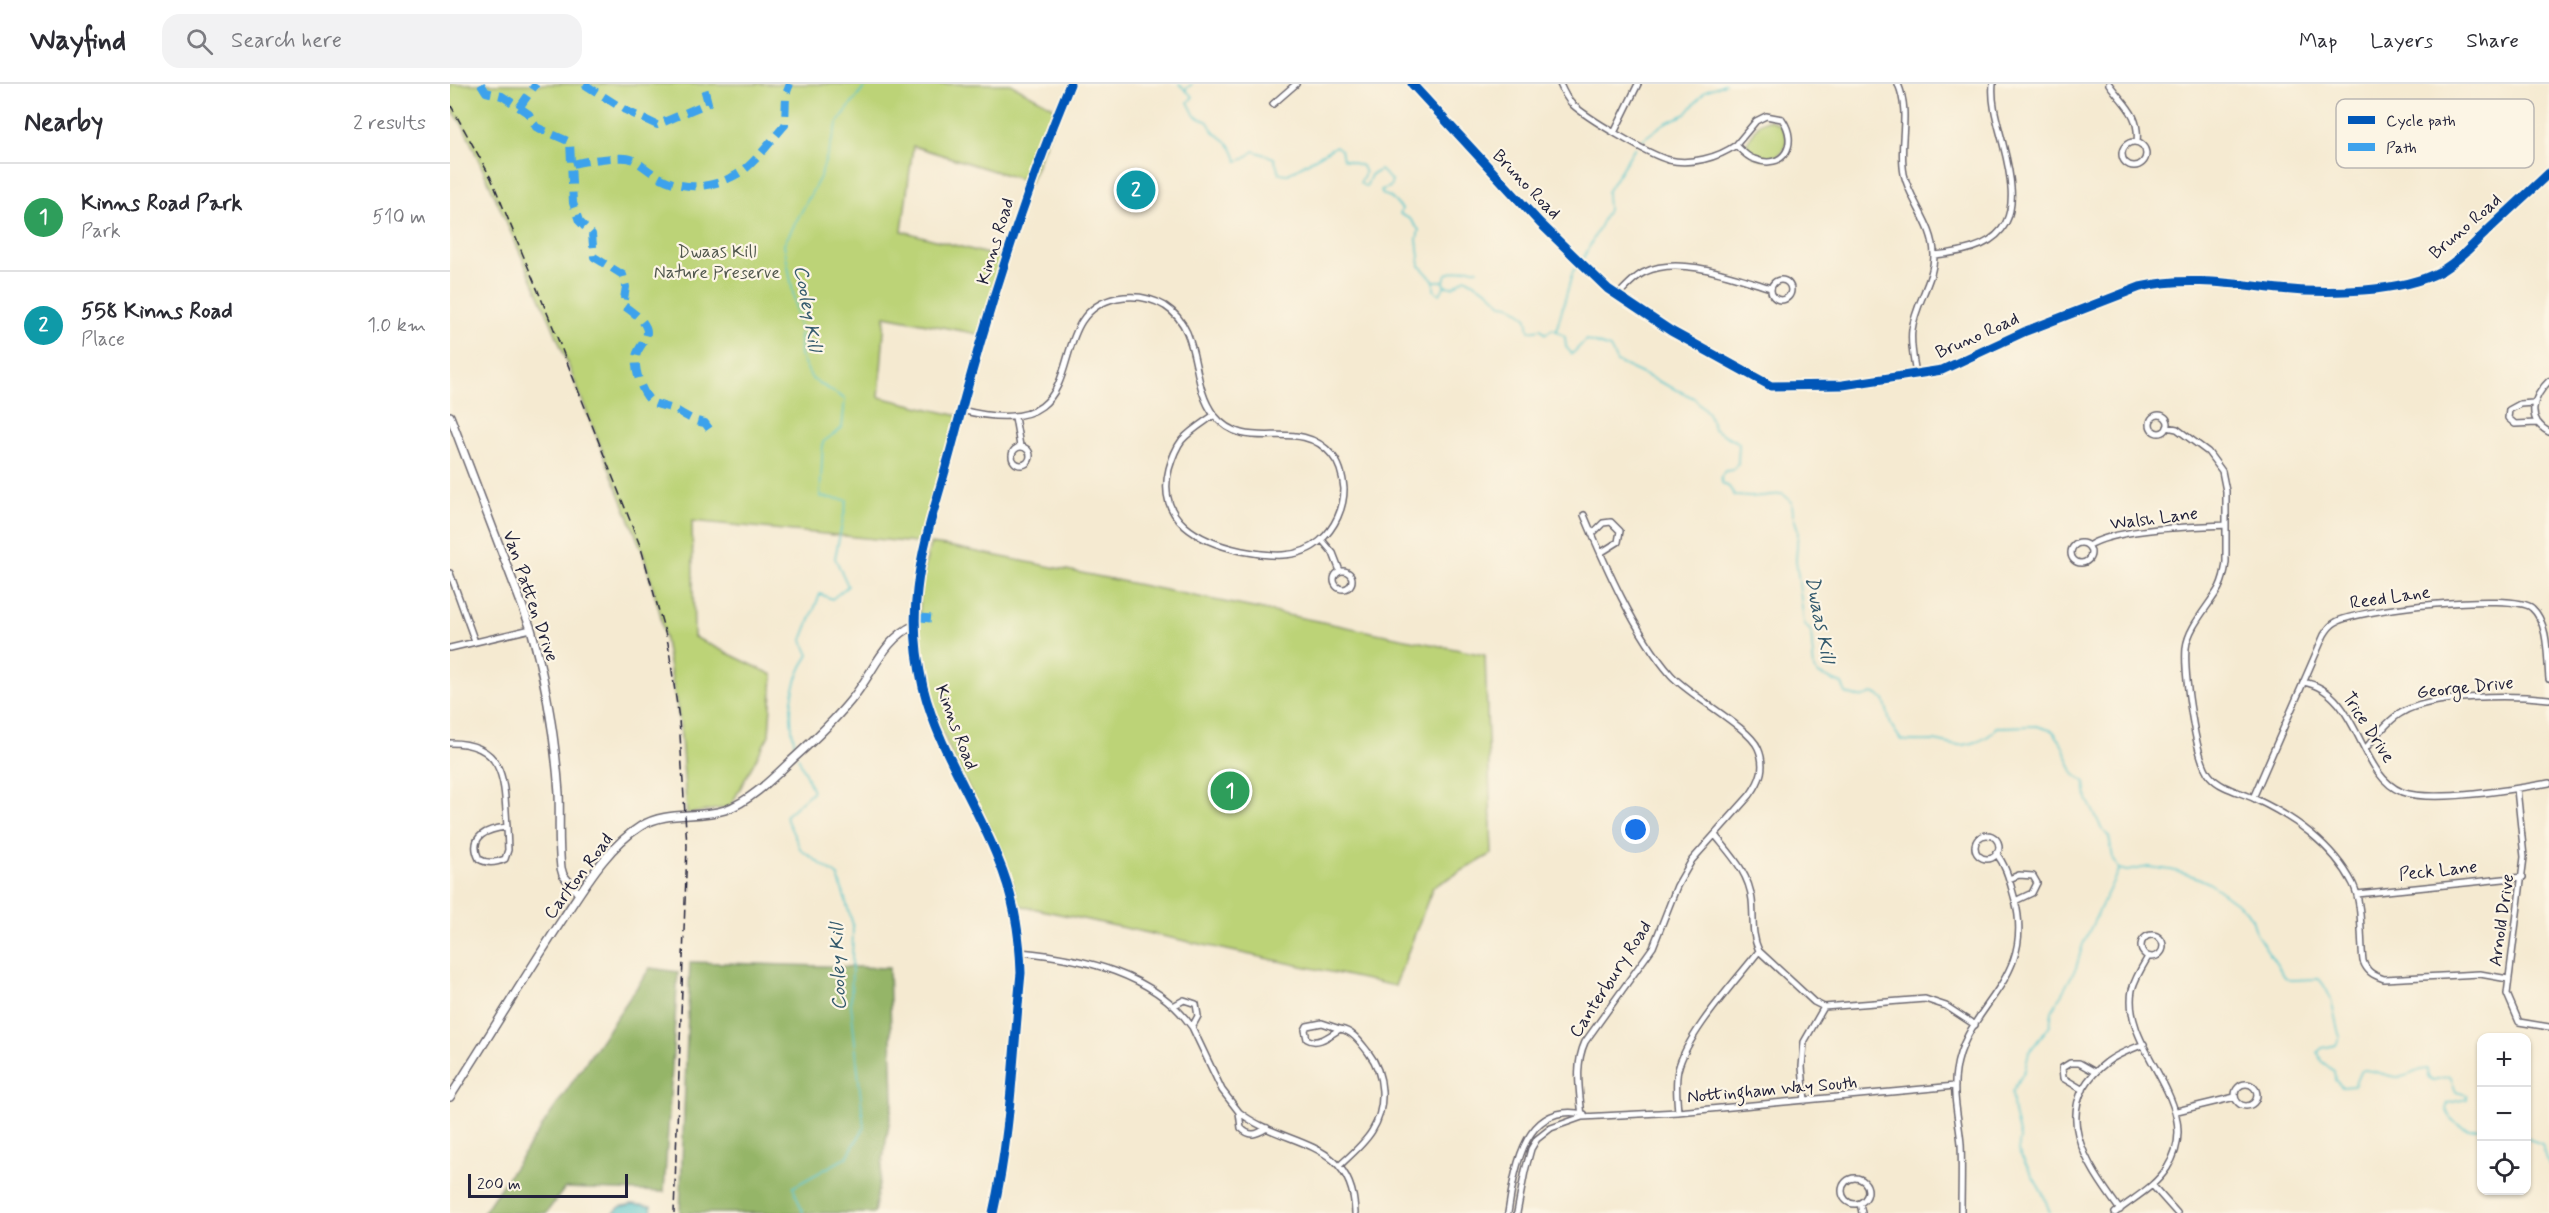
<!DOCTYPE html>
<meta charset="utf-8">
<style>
body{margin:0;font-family:Mynerve,sans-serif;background:#f2f2f3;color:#2b2b33}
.controls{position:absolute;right:18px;bottom:18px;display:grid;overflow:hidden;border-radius:12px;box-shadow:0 2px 4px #0004}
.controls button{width:54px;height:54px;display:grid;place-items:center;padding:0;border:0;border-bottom:2px solid #e1e1e2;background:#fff;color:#2b2b33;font:30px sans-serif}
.scale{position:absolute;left:18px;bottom:15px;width:160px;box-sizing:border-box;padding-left:6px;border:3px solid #22223b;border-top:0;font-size:16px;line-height:21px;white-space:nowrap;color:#22223b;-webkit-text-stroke:4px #fcf5e5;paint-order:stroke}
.you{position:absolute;left:1186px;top:746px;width:21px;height:21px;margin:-15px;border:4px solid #fff;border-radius:50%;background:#1a73e8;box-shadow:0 0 0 9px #1a73e833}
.badge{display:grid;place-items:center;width:39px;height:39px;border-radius:50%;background:#d93025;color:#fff;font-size:20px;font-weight:700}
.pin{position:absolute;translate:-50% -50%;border:3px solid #fff;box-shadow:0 2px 6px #0006}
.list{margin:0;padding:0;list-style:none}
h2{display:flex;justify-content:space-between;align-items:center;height:78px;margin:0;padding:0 24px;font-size:26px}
h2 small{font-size:20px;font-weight:400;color:#7c7c81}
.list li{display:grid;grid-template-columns:39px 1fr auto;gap:18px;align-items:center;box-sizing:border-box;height:108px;padding:0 24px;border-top:2px solid #e1e1e2}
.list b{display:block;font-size:22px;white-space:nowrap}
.list p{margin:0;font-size:20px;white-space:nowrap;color:#7c7c81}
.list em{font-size:20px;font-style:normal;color:#7c7c81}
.icon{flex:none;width:33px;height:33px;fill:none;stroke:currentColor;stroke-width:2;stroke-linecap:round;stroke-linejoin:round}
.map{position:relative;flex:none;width:2099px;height:1129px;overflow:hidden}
header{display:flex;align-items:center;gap:36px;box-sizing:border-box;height:84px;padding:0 30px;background:#fff;border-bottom:2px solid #e1e1e2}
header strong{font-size:28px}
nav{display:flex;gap:33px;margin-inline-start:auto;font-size:21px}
.search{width:420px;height:54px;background:#f2f2f3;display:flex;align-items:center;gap:15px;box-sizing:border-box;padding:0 21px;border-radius:18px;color:#7c7c81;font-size:22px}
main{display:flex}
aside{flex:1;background:#fff}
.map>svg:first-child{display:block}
</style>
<header>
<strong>Wayfind</strong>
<div class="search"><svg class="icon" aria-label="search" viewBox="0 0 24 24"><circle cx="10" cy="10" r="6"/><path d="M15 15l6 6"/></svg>Search here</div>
<nav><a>Map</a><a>Layers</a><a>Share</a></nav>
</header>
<main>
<aside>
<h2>Nearby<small>2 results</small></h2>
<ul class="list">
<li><span class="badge" style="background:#2e9e5b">1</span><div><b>Kinns Road Park</b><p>Park</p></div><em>510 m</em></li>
<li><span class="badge" style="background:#0f9aa8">2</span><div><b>558 Kinns Road</b><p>Place</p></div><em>1.0 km</em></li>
</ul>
</aside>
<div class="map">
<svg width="2099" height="1129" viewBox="0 0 2099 1129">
<rect width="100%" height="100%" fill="#fcf5e5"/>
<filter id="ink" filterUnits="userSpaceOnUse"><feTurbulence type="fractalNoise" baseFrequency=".0167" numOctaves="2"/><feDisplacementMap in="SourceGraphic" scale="12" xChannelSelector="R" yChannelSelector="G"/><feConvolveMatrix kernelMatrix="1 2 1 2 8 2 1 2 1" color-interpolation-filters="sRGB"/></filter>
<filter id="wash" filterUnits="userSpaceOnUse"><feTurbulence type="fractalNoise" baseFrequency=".008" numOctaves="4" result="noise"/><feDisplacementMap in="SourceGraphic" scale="24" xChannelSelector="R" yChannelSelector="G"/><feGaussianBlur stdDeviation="1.35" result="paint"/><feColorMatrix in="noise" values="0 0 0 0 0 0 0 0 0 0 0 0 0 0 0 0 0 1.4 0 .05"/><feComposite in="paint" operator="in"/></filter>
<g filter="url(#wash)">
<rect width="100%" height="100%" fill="#f5ead1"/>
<path fill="#bcd377" stroke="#6f7a59" stroke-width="1.5" d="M0,0H561L609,26L580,98L463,62L452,147L556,175L533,251L435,232L429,313L509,332L476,460L242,437L244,553L323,591L319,651L280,723L237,730L230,640L210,529L193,469L101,238L14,43L0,22Z
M1317,36H1321L1330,41C1354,72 1302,89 1296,60L1309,40Z
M480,460L503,463L1035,571L1042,770L983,803L945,902L568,821L562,797L535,734L506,680L484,628L469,559L470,504Z"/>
<path fill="#95b568" stroke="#5c6c52" stroke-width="1.5" d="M240,878L439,884L443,1016L424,1129H230Z
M200,884L228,888L214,1108L115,1104L96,1129H33Z"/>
<path fill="#57c5cc" stroke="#3c7484" stroke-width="1.5" d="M182,1120L201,1122L202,1129H163L170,1123Z"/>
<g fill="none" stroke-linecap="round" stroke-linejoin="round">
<path stroke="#57c5cc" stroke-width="1.5" d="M729,0L743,13L738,18L745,32L758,38C766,57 780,50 787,77L794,75L804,67L824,74L829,89L838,90L886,62L891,66L893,75L912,82L915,89L910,99L916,103L921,91L930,86L942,97L940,103L931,106L932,110L940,113L952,125L950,130L960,135L969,146L967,155L970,182L984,197H994V202L1003,203L1015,194L1038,207L1052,220L1060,221L1074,231L1077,235L1079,247L1091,245L1095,250L1103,245L1115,253L1116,263L1122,270L1136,256L1160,264L1167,278L1244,314L1258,329L1264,345L1289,359L1288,379L1283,386L1275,387L1271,393L1272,399L1279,403L1285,412L1301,413L1333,410L1342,418L1343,431L1348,446L1346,476L1354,539L1361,548L1364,585L1368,590L1392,600L1396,609C1406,614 1414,615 1423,609L1434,615L1441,641L1451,656C1463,658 1472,657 1484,657C1491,658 1497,660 1504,661C1518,662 1540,656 1546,643L1587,642L1603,647L1611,658L1624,690L1635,698L1637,715L1651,743L1659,753L1663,774L1669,785L1677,787L1698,783L1721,786L1746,793L1759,799L1796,826L1802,835L1807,851L1835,893L1840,896L1869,895C1885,913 1883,932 1890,953L1886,961L1872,964L1868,968L1871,977L1884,987L1885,996L1892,1003L1904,1002L1911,986C1924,985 1936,993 1949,993C1959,993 1967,985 1977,985L1978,993L1983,996L2000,992L2006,1008L2017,1011V1015L1998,1019L1996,1025C2003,1041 2014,1048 2032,1044
M736,5L742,0
M1192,56L1215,39L1236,30L1255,7L1275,0
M1133,175L1158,126L1157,108L1185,63
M994,197L996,190L1019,184L1028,186
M984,198V206L990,210L994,203
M1106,247L1123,187L1127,182
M347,668C337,636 339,599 359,571L352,556L370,510L382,515L398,502L385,474L397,416L370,413L373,358L392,344L395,315L362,295L350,271V247L334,160L370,93L388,38L417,0
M348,673L363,707L335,732L351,766L388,792L403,841L401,920L414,1044L397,1073L343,1103L353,1129
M2076,1054L2092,1060L2099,1081
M1600,1129L1594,1112L1568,1067L1570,1054L1564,1029L1562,1008L1575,986L1579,968L1600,941L1602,927L1626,884L1633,860L1669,785"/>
</g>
</g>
<g filter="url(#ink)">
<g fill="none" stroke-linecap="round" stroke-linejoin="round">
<g stroke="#6c6870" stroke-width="8">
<path id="minor" d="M1110,0C1113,7 1116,14 1122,20C1137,34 1199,71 1219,76C1240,81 1268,74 1286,61
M1448,0C1461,30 1448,60 1454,90C1460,118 1484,141 1484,171C1484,197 1465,220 1462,246C1460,261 1464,276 1466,291
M1659,0C1674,21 1690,30 1687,58
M823,20L846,0
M1316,32L1332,35C1349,59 1334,87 1304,75C1297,73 1291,66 1286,61L1306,37Z
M1165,47L1188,0
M1672 70a12 12 0 1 1 24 0a12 12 0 1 1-24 0Z
M1484,171C1565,164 1571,130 1553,60C1548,40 1541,20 1543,0
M1321 206a10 10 0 1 1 20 0a10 10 0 1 1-20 0Z
M1167,212C1175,204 1185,192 1195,188C1230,171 1286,194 1321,204
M2099,297C2083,313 2075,335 2099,348
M2083,319L2070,320L2059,326L2058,334L2065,340L2087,339
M511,326C656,363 584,231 667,214C684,211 700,213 715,222C753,246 739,299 764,331C797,373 848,330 882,371C890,380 893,393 894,405C894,424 885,444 870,457C849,476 818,472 792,467C750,458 706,437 719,385C722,375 725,365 732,356C741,346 753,339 764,331
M1700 340a9 9 0 1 1 18 0a9 9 0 1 1-18 0Z
M565,333L570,362
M1717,343L1727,345L1758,368L1772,387L1776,407V478C1775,487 1773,496 1769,504C1759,522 1738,543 1736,564C1734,588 1745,675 1760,692C1771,705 1791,708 1805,715C1844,733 1883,761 1903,800C1913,820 1910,854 1913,877C1917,888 1923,891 1934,895L2030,890L2058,895
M562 372a9 9 0 1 1 18 0a9 9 0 1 1-18 0Z
M1142,450L1153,439L1161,438L1170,447L1168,458L1152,468
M872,456L883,469L890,487
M1621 469a10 10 0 1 1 20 0a10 10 0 1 1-20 0Z
M1638,462C1665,444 1742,443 1776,441
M884 496a9 9 0 1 1 18 0a9 9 0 1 1-18 0Z
M0,489L25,558
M0,564L81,545
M1853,598C1910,608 1908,691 1952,708C1982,719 2066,705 2099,699
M0,659C57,659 54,700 57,743
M1915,665C1926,653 1937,637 1951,629C1982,610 2064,611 2099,615
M2067,705L2074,773L2057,910L2069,938L2099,943
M1803,714L1874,551C1877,546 1880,541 1886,538C1909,525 2063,508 2082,524C2099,539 2097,575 2099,595
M57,743L58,766L55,775C46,779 37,780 29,775C18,752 37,745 57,743Z
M1265,751C1281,771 1299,789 1302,816C1304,834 1301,850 1309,867L1364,918L1374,923L1475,915L1496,922L1525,941
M1525 763a12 12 0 1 1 24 0a12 12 0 1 1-24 0Z
M1559,795L1569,791L1583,792L1587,799L1582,809L1565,817
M1907,810L2073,793
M1691 862a11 11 0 1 1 22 0a11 11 0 1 1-22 0Z
M570,868C632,874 704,889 742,943
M725,921L734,916L746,920L748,932L742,943L772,1006L789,1028L791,1044C800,1053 806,1051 817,1044
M872,939L890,945C880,951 868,962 857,955L855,946L857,942Z
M1785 1011a11 11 0 1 1 22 0a11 11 0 1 1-22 0Z
M1633,1006L1613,994L1612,984L1620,979H1629L1645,988
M1355,1017L1352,983L1354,958L1374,923
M1727,1027L1785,1013
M789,1028C834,1064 903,1053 905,1129
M1228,1028C1227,1014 1225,1000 1228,986C1237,949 1285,898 1309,867
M1132,1033C1130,1009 1124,982 1135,958L1203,863L1227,802L1242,776L1300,711C1311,696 1316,682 1308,664C1299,643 1240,612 1221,591C1185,550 1155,481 1134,431
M890,1081C901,1071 914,1060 922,1047C937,1023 935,990 918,968C910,958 903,947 890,945
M1392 1107a13 13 0 1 1 26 0a13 13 0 1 1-26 0Z
M1703,1102L1727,1129
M1410,1119L1412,1129
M1670,1126C1636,1079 1597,1024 1657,978C1667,970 1682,965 1694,960
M1058,1129C1065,1086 1073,1017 1134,1030
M1067,1129L1075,1087L1081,1065L1087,1055L1101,1044L1132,1033L1228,1028L1505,1002
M1511,1129C1511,1106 1512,1083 1511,1060C1509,1036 1502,1012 1506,987C1515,921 1586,898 1565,816C1560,799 1557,783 1546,769
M1665,1129C1683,1114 1704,1104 1717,1084C1758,1021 1671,967 1682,906C1685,894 1692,883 1698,873"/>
</g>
<g stroke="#6c6870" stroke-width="10">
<path id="tertiary" d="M962,0L1090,139L1158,205L1221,247L1321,302L1393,301L1492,286L1576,247L1690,203C1736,192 1784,200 1830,205C1876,210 1951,209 1991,187C2008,177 2022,162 2036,148C2057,128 2078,109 2099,89
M0,332L81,545C96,598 105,654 109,709C110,734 108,759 111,784L113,791L129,810
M0,1013C38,954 74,894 112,836C134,803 157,763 191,742C217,726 247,735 275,726C301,717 325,692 344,674C364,656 384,637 401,616C423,590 433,555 465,541
M543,1129C561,1051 563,968 571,889C570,850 563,810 548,775C525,717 488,664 473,603C466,572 463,538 467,506C472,458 489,411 501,365C533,241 571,118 620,0"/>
</g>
<use href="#minor" stroke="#fff" stroke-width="5"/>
<use href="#tertiary" stroke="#fff" stroke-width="7"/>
<path stroke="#22223b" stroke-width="1.5" stroke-dasharray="9 4.5" stroke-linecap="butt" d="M0,20L41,94L103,243L191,464L218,559L229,635L237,762L224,1129"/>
<path stroke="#3ea2ec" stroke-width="8" stroke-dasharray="15 8" stroke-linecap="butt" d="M31,0L36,8L52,12L79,30L86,43L120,58L123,119L129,137L142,150L144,173L173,191L176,203L173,221C181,227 197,237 197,248C197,257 187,264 186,273C184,285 192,313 204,319C211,322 219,323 226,326C236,332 243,337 255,339L263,350
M134,0L175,26L207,41L258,19L253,0
M69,24L86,0
M123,80C133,77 173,71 181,75C190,79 197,86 204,90C231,108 264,105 291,88C306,78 323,54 335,41L336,10L340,0
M466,533L486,535"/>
<g stroke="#fcf5e5" stroke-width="13">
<path id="cycleway" d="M962,0L1090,139L1158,205L1221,247L1321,302L1393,301L1492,286L1576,247L1690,203C1736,192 1784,200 1830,205C1876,210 1951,209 1991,187C2008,177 2022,162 2036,148C2057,128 2078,109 2099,89
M543,1129C561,1051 563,968 571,889C570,850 563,810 548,775C525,717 488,664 473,603C466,572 463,538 467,506C472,458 489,411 501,365C533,241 571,118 620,0"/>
</g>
<use href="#cycleway" stroke="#0057b8" stroke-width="9"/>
</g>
</g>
<g text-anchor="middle" stroke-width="4.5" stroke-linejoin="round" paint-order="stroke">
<g font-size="18" fill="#22223b" stroke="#fcf5e5">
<text transform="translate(1077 100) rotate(46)" y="6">Bruno Road</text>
<text transform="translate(2015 142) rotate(-41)" y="6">Bruno Road</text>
<text transform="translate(545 157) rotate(-73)" y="6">Kinns Road</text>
<text transform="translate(1527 251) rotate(-24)" y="6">Bruno Road</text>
<text transform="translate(1704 434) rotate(-7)" y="6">Walsh Lane</text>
<text transform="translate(81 512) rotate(71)" y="6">Van Patten Drive</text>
<text transform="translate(1940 513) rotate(-8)" y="6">Reed Lane</text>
<text transform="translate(2015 603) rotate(-6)" y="6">George Drive</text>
<text transform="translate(507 643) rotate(69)" y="6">Kinns Road</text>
<text transform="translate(1919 643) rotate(57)" y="6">Trice Drive</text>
<text transform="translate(1988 786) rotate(-6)" y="6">Peck Lane</text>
<text transform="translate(128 792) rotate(-53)" y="6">Carlton Road</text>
<text transform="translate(2051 836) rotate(-82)" y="6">Arnold Drive</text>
<text transform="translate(1160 895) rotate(-57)" y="6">Canterbury Road</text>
<text transform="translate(1322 1005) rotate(-5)" y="6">Nottingham Way South</text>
</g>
<g font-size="18" fill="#50574d" stroke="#fcf5e5">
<text x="267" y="173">Dwaas Kill<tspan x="267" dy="21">Nature Preserve</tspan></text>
</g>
<g font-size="20" font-style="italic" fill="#355b6e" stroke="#fcf5e5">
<text transform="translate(359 224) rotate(80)" y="7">Cooley Kill</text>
<text transform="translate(1371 535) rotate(79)" y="7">Dwaas Kill</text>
<text transform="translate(387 883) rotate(-92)" y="7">Cooley Kill</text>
</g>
</g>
<rect x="1886" y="15" width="198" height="69" rx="9" fill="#fcf5e5" stroke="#bbb6b2" stroke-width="1.5"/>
<rect x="1898" y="32" width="27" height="8" fill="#0057b8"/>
<rect x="1898" y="59" width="27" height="8" fill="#3ea2ec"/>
<g font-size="16" fill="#22223b">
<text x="1936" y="42">Cycle path</text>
<text x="1936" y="69">Path</text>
</g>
</svg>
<div class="controls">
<button>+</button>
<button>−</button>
<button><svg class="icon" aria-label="locate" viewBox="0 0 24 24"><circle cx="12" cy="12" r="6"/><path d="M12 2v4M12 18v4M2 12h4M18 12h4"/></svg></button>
</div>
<div class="scale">200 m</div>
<div class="you"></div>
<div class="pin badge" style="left:780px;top:707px;background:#2e9e5b">1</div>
<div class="pin badge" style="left:686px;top:106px;background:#0f9aa8">2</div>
</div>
</main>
